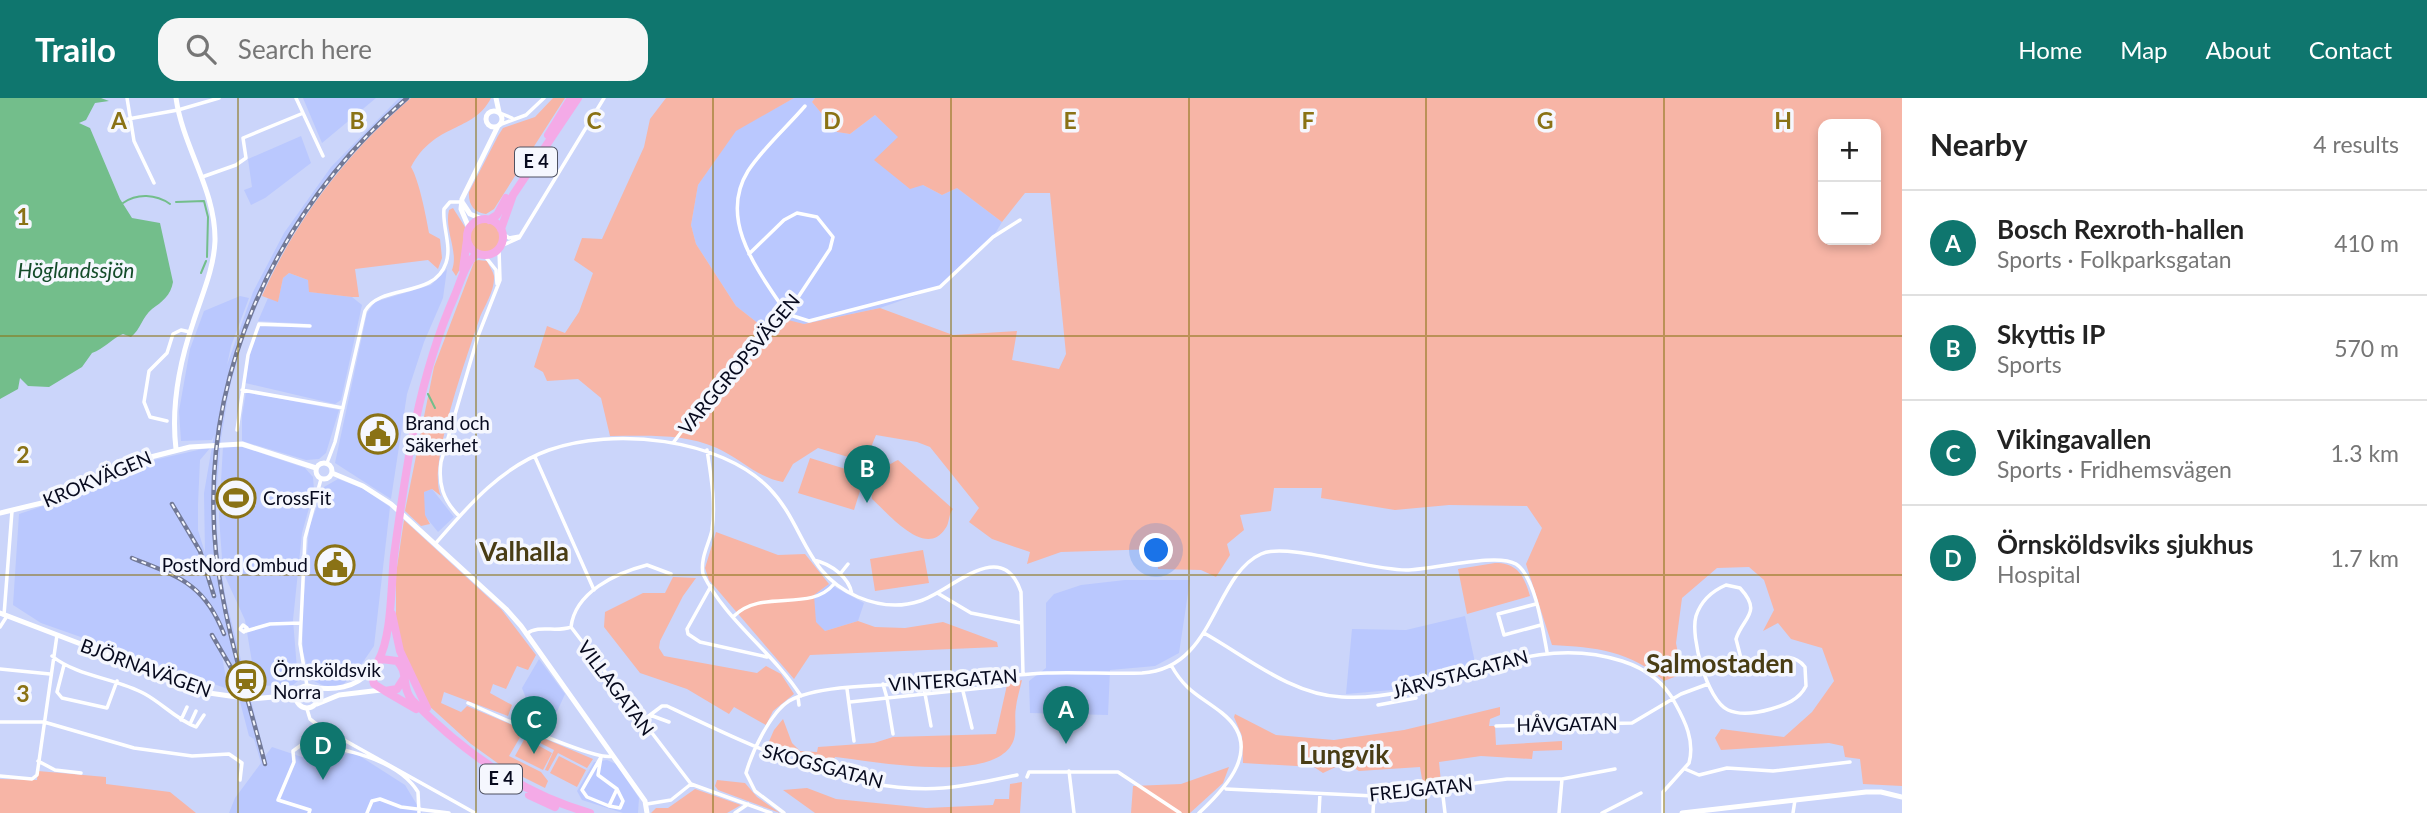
<!DOCTYPE html>
<meta charset="utf-8">
<style>
body{margin:0;font-family:Lato,sans-serif;background:#f6f6f6;color:#222}
.controls{position:absolute;right:21px;top:21px;display:grid;overflow:hidden;border-radius:14px;box-shadow:0 4px 10px #0003}
.controls button{width:63px;height:63px;display:grid;place-items:center;padding:0;border:0;border-bottom:2px solid #e0e0e0;background:#fff;color:#222;font:35px sans-serif}
.you{position:absolute;left:1157px;top:453px;width:24px;height:24px;margin:-18px;border:5px solid #fff;border-radius:50%;background:#1a73e8;box-shadow:0 0 0 10px #1a73e833}
.badge{display:grid;place-items:center;width:46px;height:46px;border-radius:50%;background:#0f766e;color:#fff;font-size:23px;font-weight:700}
.pin{position:absolute;translate:-50% -58px;filter:drop-shadow(0 2px 4px #0008)}
.pin::after{content:'';position:absolute;top:37px;width:24px;height:21px;background:inherit;clip-path:polygon(0 0,100% 0,50% 100%)}
.list{margin:0;padding:0;list-style:none}
h2{display:flex;justify-content:space-between;align-items:center;height:91px;margin:0;padding:0 28px;font-size:30px}
h2 small{font-size:23px;font-weight:400;color:#767676}
.list li{display:grid;grid-template-columns:46px 1fr auto;gap:21px;align-items:center;box-sizing:border-box;height:105px;padding:0 28px;border-top:2px solid #e0e0e0}
.list b{display:block;font-size:26px;white-space:nowrap}
.list p{margin:0;font-size:23px;white-space:nowrap;color:#767676}
.list em{font-size:23px;font-style:normal;color:#767676}
.icon{flex:none;width:38px;height:38px;fill:none;stroke:currentColor;stroke-width:2;stroke-linecap:round;stroke-linejoin:round}
.map{position:relative;flex:none;width:1902px;height:715px;overflow:hidden}
header{display:flex;align-items:center;gap:42px;box-sizing:border-box;height:98px;padding:0 35px;background:#0f766e;color:#fff}
header strong{font-size:33px}
nav{display:flex;gap:38px;margin-inline-start:auto;font-size:24px}
.search{width:490px;height:63px;background:#f6f6f6;display:flex;align-items:center;gap:18px;box-sizing:border-box;padding:0 24px;border-radius:21px;color:#767676;font-size:26px}
main{display:flex}
aside{flex:1;background:#fff}
.map>svg:first-child{display:block}
</style>
<header>
<strong>Trailo</strong>
<div class="search"><svg class="icon" aria-label="search" viewBox="0 0 24 24"><circle cx="10" cy="10" r="6"/><path d="M15 15l6 6"/></svg>Search here</div>
<nav><a>Home</a><a>Map</a><a>About</a><a>Contact</a></nav>
</header>
<main>
<div class="map">
<svg width="1902" height="715" viewBox="0 0 1902 715">
<rect width="100%" height="100%" fill="#cbd5fa"/>
<path fill="#bac8fe" d="M303,0H376L322,45Z
M399,0H411L365,42L327,85L302,119L270,176L242,245L229,292L221,341L216,399L218,452L226,502L265,658L272,649L305,660L355,655L405,687L422,715H229L235,700L261,665L254,641L249,638L234,581L221,553L228,591L41,525L13,507L19,416L70,399L141,365L211,349L200,362L198,406V432L205,455L204,395L214,337L212,342L181,343L179,313L190,251L204,213L240,198L249,200L231,248L227,267L253,194L284,135L331,69Z
M794,0H815L812,4L837,34L850,36L875,17L899,39L923,87L942,97L957,90L1002,124L993,139L940,189L880,210L804,226L784,222L769,234L736,208L696,146L691,127L698,87L736,32Z
M301,38L311,65L265,100L251,107L244,92L252,89L248,61Z
M447,171L443,200L424,244L407,296L391,401L335,365L367,215L375,204L431,187Z
M289,175L308,182L310,194L352,199L362,207L341,302L335,306L245,285L252,246L260,229H310V226L258,223L268,200L278,203L283,180Z
M246,294L339,312L326,355L319,361L306,362L242,343V318Z
M223,348H240L305,370L313,379L314,392L302,435L293,522L298,583L293,587L256,588L245,522L223,474L219,419Z
M338,381L362,390L390,409L374,548L354,577L341,588L328,590L314,583L309,574L303,554L302,525L309,430L324,389Z
M432,391L454,419L438,434L425,418L422,404L424,394Z
M1125,482H1190L1179,555L1155,568L1110,572L1108,617L1030,615L1029,583L1046,570V505L1054,496L1081,487Z
M829,486L864,505L858,523L825,533L809,527L814,497Z
M1465,518L1476,569L1392,592L1346,596L1352,531L1406,532Z
M539,561L565,596L555,618L529,608L522,590Z
M607,662L616,666L639,700L638,715H623L582,702L577,693L594,664Z"/>
<path fill="#f7b5a6" fill-rule="evenodd" d="M411,0H491C473,35 435,24 411,69C419,82 426,118 429,135L440,141L442,160L438,171L428,162L355,171L359,199H352L309,194L308,182L289,175L283,180L278,204L262,198C296,121 347,55 411,0Z
M553,0H565L494,111L486,116C474,115 468,106 469,94L498,38L503,30L535,19Z
M666,0H794L736,33L698,87L691,127L696,146L736,208L769,234L784,221L804,226L880,210L953,237L1017,233L1012,262L1059,271L1066,256L1050,95H1025L1002,124L957,90L942,97L923,87L910,91L874,62L898,39L875,17L850,36L837,34L812,4L815,0H1902V688L1863,686L1860,661L1845,659L1843,648L1829,645L1721,652L1715,640L1721,631L1784,639L1812,614L1834,583L1822,550L1791,541L1778,525L1763,533L1774,512L1764,482L1749,469L1717,470L1682,500L1676,545L1682,576L1664,583C1631,553 1595,549 1552,547L1526,466L1542,430L1527,408L1449,407L1395,412L1321,400L1322,390H1274L1271,413L1240,417L1244,432L1227,446L1230,457L1216,479L1201,472L1158,471V451L1061,454L1027,466L1030,454L992,441L969,424L979,410L930,349L917,344L876,337L865,364L818,350L793,366L783,384C758,380 741,361 717,350C683,335 647,338 610,338L601,300L578,281L547,283L543,274L534,269L547,228L565,235L579,214L593,175L574,162L582,140L602,141L644,49L650,21ZM1823,26H1876V142H1823Z
M453,110L465,129L460,171L456,178L452,172C459,154 444,132 449,112Z
M470 139a15 15 0 1 1 30 0a15 15 0 1 1-30 0Z
M478,162L487,163C489,168 493,173 494,178C495,192 485,207 480,219C469,253 426,370 441,398L432,391L424,394L425,417L430,426L421,428L405,413L434,269L474,164Z
M810,360L865,377L854,412L798,395Z
M898,362L953,411C948,417 950,425 945,431C925,461 888,415 872,401C869,380 878,372 898,362Z
M404,422L501,511L536,557L528,572L517,568L506,591L493,586L490,595L512,607L508,618L444,594L441,605L461,614L467,608L593,661L587,670L558,655L548,673L545,672L554,652L522,636L509,658L541,674L548,683L545,690L503,669L471,646L426,605L413,587L396,529V476Z
M716,434L778,457L805,456L829,486L814,497L816,524L825,533L858,523L875,529L905,530L943,524L997,544L998,549L810,557L794,581L709,482L705,470Z
M923,452L929,485L875,493L870,461Z
M1495,465C1518,465 1524,478 1530,498L1467,516L1458,471Z
M673,479L696,480L683,498L660,543L659,550L664,558L757,575L766,568L781,576L794,596L773,613L766,627L734,609L729,616L687,591L640,575L604,529L605,514L643,495H665Z
M1022,582C1020,591 1017,600 1016,609C1014,619 1017,631 1014,641C1000,688 872,663 835,659L830,670L767,648L774,632L783,621L792,645L800,653L817,654L818,649L874,645L893,639L996,636L1007,587Z
M1500,609V617L1490,621L1489,628H1495L1496,647L1562,643V652L1533,653L1532,661L1481,658L1439,664L1441,684L1423,687L1420,669L1359,673L1349,667H1340L1323,675L1314,669L1243,665L1242,638L1234,619L1235,616L1276,637L1334,642L1404,632Z
M525,640L552,655L543,672L515,658Z
M559,658L586,672L577,689L550,675Z
M1229,669L1223,685L1190,715H1131L1133,688L1181,686Z
M38,673L106,679V686L170,694L196,715H0V681L37,682Z
M717,682L745,685L757,699L780,715L718,692L715,688Z
M1022,684L1020,715H815L783,692L807,690L836,701L926,710L993,707L995,701H1009L1010,686Z
M695,691L741,707L727,715H651L656,710H668Z"/>
<path fill="#73be8b" d="M0,0H101L109,3L95,5L86,22L79,25L90,30L120,101L132,120L160,125L173,184C171,197 162,204 152,211C142,219 141,231 131,239L123,236C111,241 104,251 92,255L82,269L49,289L28,288L20,280L18,291L0,301Z"/>
<g fill="none" stroke-linecap="round" stroke-linejoin="round">
<path stroke="#73be8b" stroke-width="2" d="M176,104L204,103L208,119L207,159
M123,105C137,95 156,96 170,106
M201,175L206,163
M428,296L435,310"/>
<path stroke="#fff" stroke-width="3.5" d="M127,0L134,43L154,85
M296,0L323,58
M500,15L512,20
M128,21L178,12L219,0
M499,27L526,17L544,0
M202,79L236,67L246,60L243,40L301,16
M502,135L509,140L520,138
M501,148L519,140L604,0
M484,157L496,172L497,186
M787,216L809,223L940,189L993,139L1020,122
M787,216C760,175 717,123 748,73C763,50 787,29 805,8
M242,292L343,310
M167,323L150,319L144,304L149,273L167,255L173,236L181,232L190,234
M237,332L248,257L259,226L310,228
M673,345L706,301L787,216L830,151L833,139L817,119L797,115L784,122L749,156
M707,352C711,378 716,406 712,432C709,446 700,460 703,476C726,523 773,554 801,598
M535,359L594,492
M327,365L335,344L365,213C381,185 434,201 446,165C452,148 442,128 444,111L450,104H462
M459,418C443,402 438,386 441,364L478,238L500,182L499,151
M436,445C468,408 501,369 549,352C613,329 720,340 769,390C805,427 804,476 858,499C877,507 899,510 920,503C950,494 1002,437 1021,494L1023,576
M814,462C831,466 849,479 852,496
M671,476L647,467C616,475 575,494 571,529L691,686L771,715
M840,476L848,466
M1726,487L1740,490C1763,515 1743,519 1736,541L1744,572L1753,575C1771,568 1789,549 1805,569L1806,588C1799,602 1785,607 1771,611C1757,615 1741,618 1728,612C1707,602 1690,539 1696,518C1701,503 1712,493 1726,487Z
M711,488L687,531L688,536L700,544L767,559
M939,496L971,515L1021,525
M1536,506L1498,516L1504,537L1541,527
M4,517L12,413
M734,518C762,490 810,515 834,486
M243,527L247,530L244,534L240,531Z
M0,529L7,518
M246,533L270,526L300,525
M1204,535C1247,559 1291,597 1342,599C1441,605 1520,530 1622,563C1644,570 1664,584 1675,605C1685,623 1695,643 1689,665L1663,694V715
M526,536C540,526 555,535 571,529
M52,558C78,579 116,580 145,596C163,606 176,621 196,629L204,617
M64,567L57,594L62,600L107,610L117,583
M1171,567C1186,594 1199,597 1222,615C1265,649 1226,690 1199,715
M0,571L50,576
M960,581L972,630
M923,585L931,628
M883,586L887,600L1001,588
M307,588L300,546L305,440L321,381
M847,591L854,643
M798,599L799,607
M850,604L887,600L893,636
M468,605C491,615 596,664 612,658
M1378,607L1416,600
M307,611L310,621L319,628L475,715
M650,617L669,624
M181,622L187,609
M642,623L662,608H667C749,647 850,697 943,690C968,688 993,682 1017,677
M0,624H44L134,650L192,658L229,656L242,665L240,682
M190,626L196,613
M1496,628L1632,625L1681,596L1708,586
M601,659L598,677L617,691L609,708L587,699L582,692Z
M38,663L55,672L81,675
M1685,671L1699,677L1727,670L1773,673L1850,664
M1069,673L1074,715
M0,678L32,681L37,677L57,537
M1027,679L1029,674H1118L1180,715
M1442,690L1445,715
M1226,691L1374,698L1507,681H1562L1615,671
M647,706L671,702L691,686
M609,708L620,710L623,703L617,691
M309,715L310,712L278,702L294,664L293,653L304,645C341,650 397,660 418,694L419,715
M367,715L372,703L380,701L401,709L449,715
M735,715L748,706
M784,715L755,693L746,675C752,654 770,615 789,603C816,587 888,587 920,585C962,583 1004,577 1047,575C1079,574 1111,576 1142,575C1215,571 1213,478 1261,456C1286,444 1370,472 1406,472C1433,472 1496,454 1516,466C1535,478 1543,532 1547,554
M1319,715L1320,696
M1373,715L1374,698
M1559,715L1562,681
M1602,715L1641,695
M1793,715L1795,702"/>
<path stroke="#fff" stroke-width="5" d="M496,0L499,14
M486 21a8 8 0 1 1 16 0a8 8 0 1 1-16 0Z
M462,104L470,116L482,121
M469,130L461,111L462,101L498,28
M176,351C171,309 179,266 193,225C201,199 214,171 215,143C216,92 183,50 176,0
M316 373a8 8 0 1 1 16 0a8 8 0 1 1-16 0Z
M332,375L363,388L391,406L506,511L521,528L645,703L647,715
M0,415L46,404L139,362L190,349L242,346L316,370
M0,515L209,595L251,601L296,597
M296 599a11 11 0 1 1 22 0a11 11 0 1 1-22 0Z
M312,589C333,593 356,590 370,573
M317,606L339,597L381,592
M1682,715L1866,694H1881L1902,699"/>
<path stroke="#f4aae7" stroke-width="8" d="M548,37L571,0
M467 139a18 18 0 1 1 36 0a18 18 0 1 1-36 0Z
M489,122L497,117L506,100
M501,131L513,97L578,0
M463,171L467,142
M392,516L400,553L427,610
M378,563C392,539 391,487 394,458C406,369 418,280 455,197C460,185 466,163 477,156
M404,580L397,591L385,593L374,586L371,574L381,561L397,563C409,574 401,590 412,602C461,652 522,696 590,715
M385,593L416,611
M529,697L555,709"/>
<g stroke="#727996" stroke-width="4.5">
<path id="rail" d="M172,406L200,453L214,498
M132,460C179,479 204,485 224,536
M212,537L233,573
M265,666C247,596 224,527 216,455C198,280 276,113 407,0"/>
</g>
<use href="#rail" stroke="#f5f7fe" stroke-width="2" stroke-dasharray="5" stroke-linecap="butt"/>
</g>
<path fill="none" stroke="#8a7215" stroke-width="2" stroke-opacity="0.55" d="M238,0V715M476,0V715M713,0V715M951,0V715M1189,0V715M1426,0V715M1664,0V715M0,238H1902M0,477H1902"/>
<defs>
<g id="civic-ring" transform="scale(2.0125)"><circle r="9.5" fill="#f5f7fe" stroke="#8a7215" stroke-width="1.5"/><path d="M-.6-6.5H3V-4.5H.6V-3L4-1V1h2V6H-6V1h2V-1L-.6-3ZM-1.2 2.5V6h2.4V2.5Z" fill="#8a7215"/></g>
<g id="stadium-ring" transform="scale(2.0125)"><circle r="9.5" fill="#f5f7fe" stroke="#8a7215" stroke-width="1.5"/><path d="M0-5a6.5 5 0 1 0 0 10a6.5 5 0 1 0 0-10ZM-3.5-1.8h7v3.6h-7Z" fill="#8a7215"/></g>
<g id="station-ring" transform="scale(2.0125)"><circle r="9.5" fill="#f5f7fe" stroke="#8a7215" stroke-width="1.5"/><path d="M-3-6H3Q5-6 5-4V2Q5 4 3 4L4.5 6H3L1.5 4h-3L-3 6H-4.5L-3 4Q-5 4-5 2V-4Q-5-6-3-6ZM-3.5-4v3h7v-3ZM-3.5 1v1.5H-2V1ZM2 1v1.5H3.5V1Z" fill="#8a7215"/></g>
</defs>
<g fill-rule="evenodd">
<use href="#civic-ring" x="378" y="336"/>
<use href="#stadium-ring" x="236" y="400"/>
<use href="#civic-ring" x="335" y="467"/>
<use href="#station-ring" x="246" y="583"/>
</g>
<g text-anchor="middle" stroke-width="7" stroke-linejoin="round" paint-order="stroke">
<g fill="#f5f7fe" stroke="#4e5161" stroke-width="2">
<rect x="515" y="49.5" width="42" height="29" rx="5"/>
<rect x="480" y="666.5" width="42" height="29" rx="5"/>
</g>
<g font-size="18" font-weight="bold" fill="#070a1e">
<text x="536" y="70">E 4</text>
<text x="501" y="687">E 4</text>
</g>
<g font-size="19" fill="#070a1e" stroke="#f5f7fe">
<text transform="translate(739 266) rotate(-50)" y="7">VARGGROPSVÄGEN</text>
<text transform="translate(97 381) rotate(-23)" y="7">KROKVÄGEN</text>
<text transform="translate(146 570) rotate(20)" y="7">BJÖRNAVÄGEN</text>
<text transform="translate(1460 576) rotate(-15)" y="7">JÄRVSTAGATAN</text>
<text transform="translate(953 582) rotate(-4)" y="7">VINTERGATAN</text>
<text transform="translate(616 590) rotate(53)" y="7">VILLAGATAN</text>
<text transform="translate(1567 626) rotate(-1)" y="7">HÅVGATAN</text>
<text transform="translate(823 668) rotate(15)" y="7">SKOGSGATAN</text>
<text transform="translate(1421 691) rotate(-6)" y="7">FREJGATAN</text>
</g>
<g font-size="19" fill="#070a1e" stroke="#f5f7fe" text-anchor="start">
<text x="405" y="332">Brand och<tspan x="405" dy="22">Säkerhet</tspan></text>
<text x="263" y="407">CrossFit</text>
<text x="308" y="474" text-anchor="end">PostNord Ombud</text>
<text x="273" y="579">Örnsköldsvik<tspan x="273" dy="22">Norra</tspan></text>
</g>
<g font-size="21" font-style="italic" fill="#144c2a" stroke="#f5f7fe">
<text x="76" y="180">Höglandssjön</text>
</g>
<g font-size="26" font-weight="bold" fill="#493d15" stroke="#f5f7fe">
<text x="524" y="463">Valhalla</text>
<text x="1720" y="575">Salmostaden</text>
<text x="1344" y="666">Lungvik</text>
</g>
</g>
<g font-size="23" text-anchor="middle" font-weight="bold" fill="#8a7215" stroke="#f5f7fe" stroke-width="7" stroke-linejoin="round" paint-order="stroke">
<text x="119" y="31">A</text>
<text x="357" y="31">B</text>
<text x="594" y="31">C</text>
<text x="832" y="31">D</text>
<text x="1070" y="31">E</text>
<text x="1308" y="31">F</text>
<text x="1545" y="31">G</text>
<text x="1783" y="31">H</text>
<text x="23" y="127">1</text>
<text x="23" y="365">2</text>
<text x="23" y="604">3</text>
</g>
</svg>
<div class="controls">
<button>+</button>
<button>−</button>
</div>
<div class="you"></div>
<div class="pin badge" style="left:1066px;top:646px">A</div>
<div class="pin badge" style="left:867px;top:405px">B</div>
<div class="pin badge" style="left:534px;top:656px">C</div>
<div class="pin badge" style="left:323px;top:682px">D</div>
</div>
<aside>
<h2>Nearby<small>4 results</small></h2>
<ul class="list">
<li><span class="badge">A</span><div><b>Bosch Rexroth-hallen</b><p>Sports · Folkparksgatan</p></div><em>410 m</em></li>
<li><span class="badge">B</span><div><b>Skyttis IP</b><p>Sports</p></div><em>570 m</em></li>
<li><span class="badge">C</span><div><b>Vikingavallen</b><p>Sports · Fridhemsvägen</p></div><em>1.3 km</em></li>
<li><span class="badge">D</span><div><b>Örnsköldsviks sjukhus</b><p>Hospital</p></div><em>1.7 km</em></li>
</ul>
</aside>
</main>
